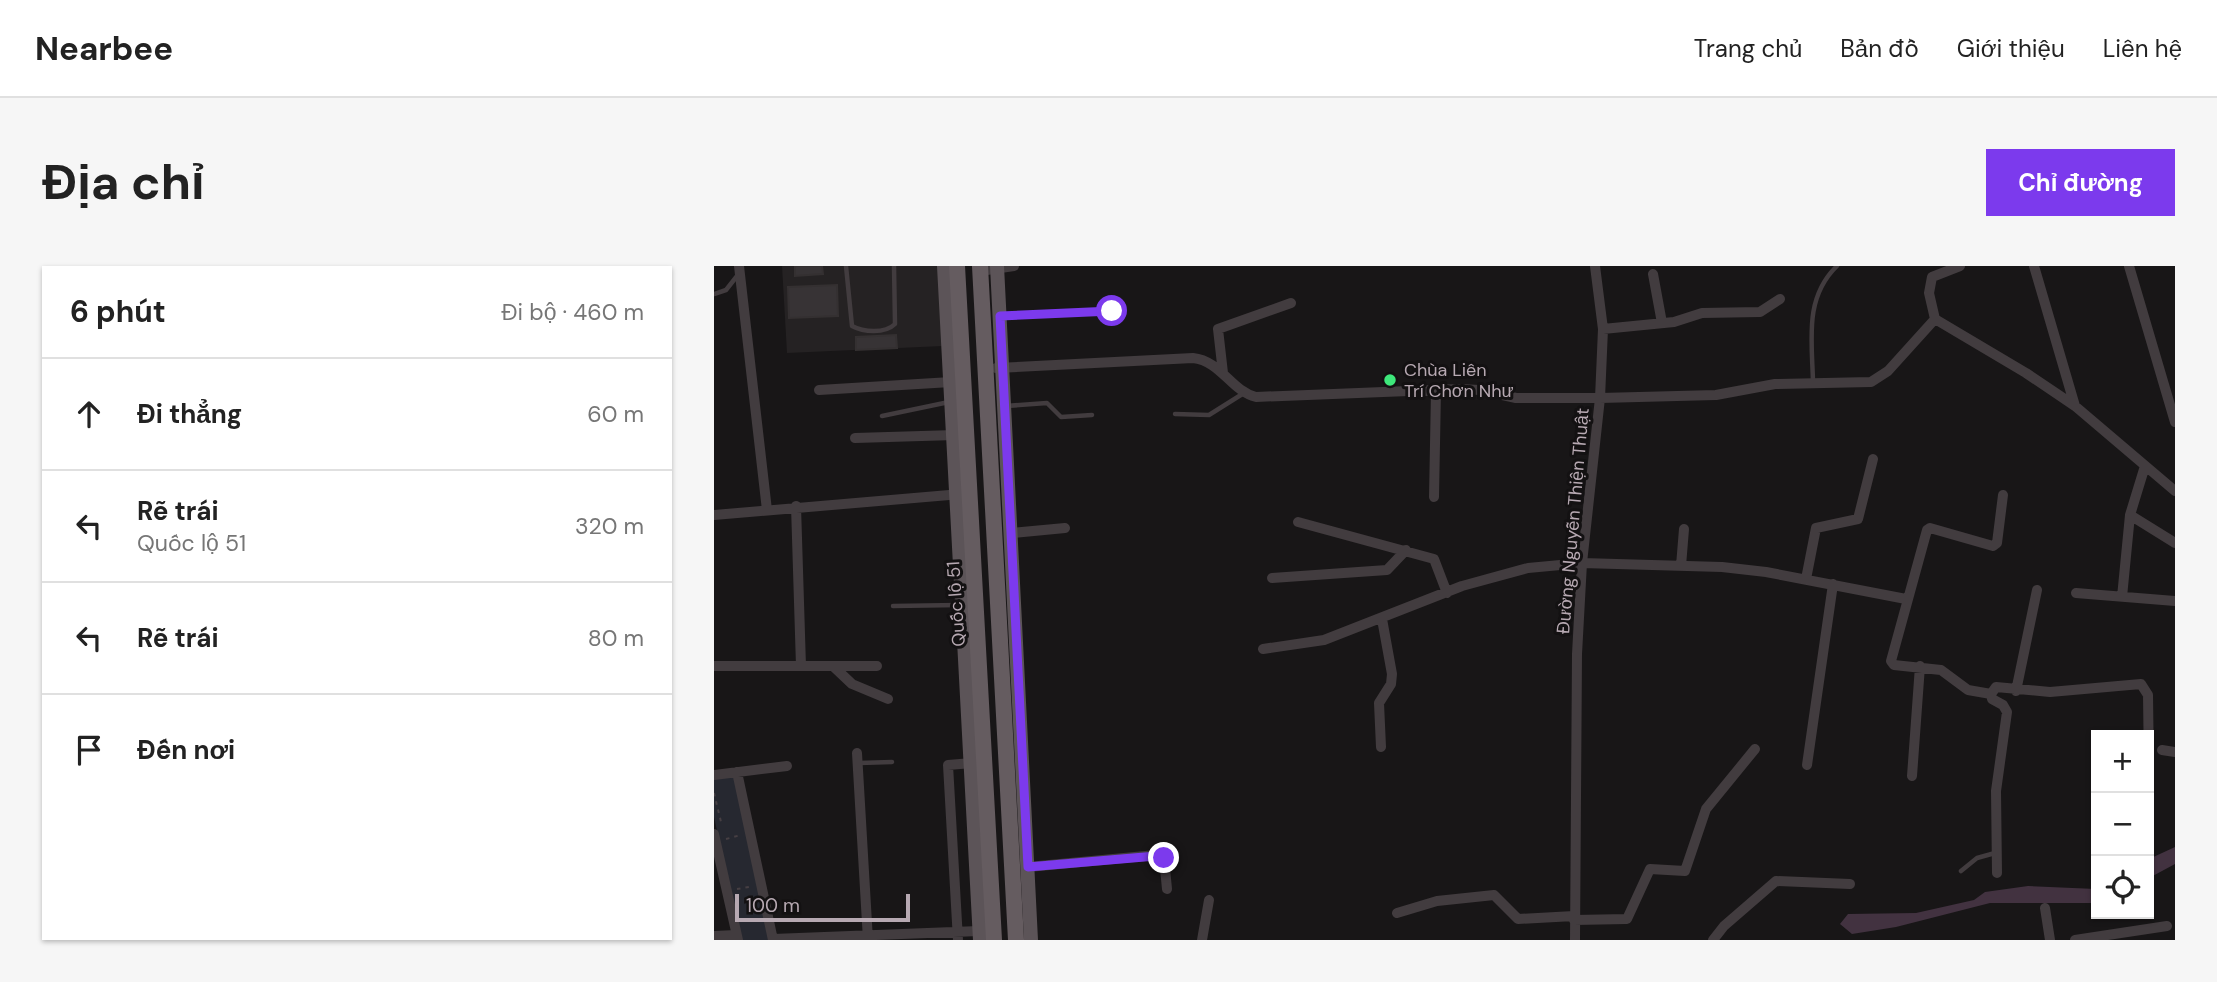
<!DOCTYPE html>
<html lang="vi">
<meta charset="utf-8">
<style>
body{margin:0;font-family:"DM Sans",sans-serif;background:#f6f6f6;color:#222}
.controls{position:absolute;right:21px;bottom:21px;display:grid;overflow:hidden;border-radius:0px;box-shadow:0 2px 5px #0004}
.controls button{width:63px;height:63px;display:grid;place-items:center;padding:0;border:0;border-bottom:2px solid #e0e0e0;background:#fff;color:#222;font:35px sans-serif}
.scale{position:absolute;left:21px;bottom:18px;width:175px;box-sizing:border-box;padding-left:7px;border:4px solid #b7a9b2;border-top:0;font-size:19px;line-height:24px;white-space:nowrap;color:#b7a9b2;-webkit-text-stroke:5px #131112;paint-order:stroke}
.stop{position:absolute;width:21px;height:21px;margin:-16px;border:5px solid #7c3aed;border-radius:50%;background:#fff}
.stop.end{background:#7c3aed;border-color:#fff;box-shadow:0 2px 7px #0008}
.list{margin:0;padding:0;list-style:none}
h2{display:flex;justify-content:space-between;align-items:center;height:91px;margin:0;padding:0 28px;font-size:30px}
h2 small{font-size:23px;font-weight:400;color:#767676}
.list li{display:grid;grid-template-columns:46px 1fr auto;gap:21px;align-items:center;box-sizing:border-box;height:112px;padding:0 28px;border-top:2px solid #e0e0e0}
.list b{display:block;font-size:26px;white-space:nowrap}
.list p{margin:0;font-size:23px;white-space:nowrap;color:#767676}
.list em{font-size:23px;font-style:normal;color:#767676}
.icon{flex:none;width:38px;height:38px;fill:none;stroke:currentColor;stroke-width:2;stroke-linecap:round;stroke-linejoin:round}
.map{position:relative;flex:none;width:1461px;height:674px;overflow:hidden;border-radius:0px}
header{display:flex;align-items:center;gap:42px;box-sizing:border-box;height:98px;padding:0 35px;background:#fff;border-bottom:2px solid #e0e0e0}
header strong{font-size:33px}
nav{display:flex;gap:38px;margin-inline-start:auto;font-size:24px}
.intro{display:flex;align-items:center;justify-content:space-between;box-sizing:border-box;height:168px;padding:0 42px}
h1{margin:0;font-size:49px}
.button{padding:18px 32px;border-radius:0px;background:#7c3aed;color:#fff;font-size:24px;font-weight:700}
main{display:flex;gap:42px;padding:0 42px}
aside{flex:1;background:#fff;border-radius:0px;box-shadow:0 2px 5px #0004}
.map>svg:first-child{display:block}
</style>
<header>
<strong>Nearbee</strong>
<nav><a>Trang chủ</a><a>Bản đồ</a><a>Giới thiệu</a><a>Liên hệ</a></nav>
</header>
<div class="intro"><h1>Địa chỉ</h1><a class="button">Chỉ đường</a></div>
<main>
<aside>
<h2>6 phút<small>Đi bộ · 460 m</small></h2>
<ul class="list">
<li><svg class="icon" aria-label="ahead" viewBox="0 0 24 24"><path d="M12 20V5M6 11l6-6 6 6"/></svg><div><b>Đi thẳng</b></div><em>60 m</em></li>
<li><svg class="icon" aria-label="left" viewBox="0 0 24 24"><path d="M17 20v-9H6M10 6l-5 5 5 5"/></svg><div><b>Rẽ trái</b><p>Quốc lộ 51</p></div><em>320 m</em></li>
<li><svg class="icon" aria-label="left" viewBox="0 0 24 24"><path d="M17 20v-9H6M10 6l-5 5 5 5"/></svg><div><b>Rẽ trái</b></div><em>80 m</em></li>
<li><svg class="icon" aria-label="arrive" viewBox="0 0 24 24"><path d="M6 21V4h12l-3 4 3 4H6"/></svg><div><b>Đến nơi</b></div></li>
</ul>
</aside>
<div class="map">
<svg width="1461" height="674" viewBox="0 0 1461 674">
<rect width="100%" height="100%" fill="#181617"/>
<path fill="#252223" d="M68,0H224L229,80L73,87Z"/>
<path fill="#262830" d="M20,511L55,674H27L0,551V513Z"/>
<path fill="#423240" d="M1461,581V598L1435,612V593Z
M1314,620L1382,623V637H1276L1182,661L1138,668L1126,658L1134,648L1202,647L1260,634L1271,626Z"/>
<path fill="#373335" stroke="#343031" stroke-width="2" d="M81,0H108L109,8L81,10Z
M123,19L124,50L75,52L74,21Z
M182,69L183,82L142,84V71Z"/>
<g fill="none" stroke-linecap="round" stroke-linejoin="round">
<path stroke="#463f43" stroke-width="2" stroke-dasharray="3.5 5" stroke-linecap="butt" d="M0,527L8,560
M12,573L27,569
M23,623L35,621"/>
<path stroke="#423c3f" stroke-width="4.5" d="M132,0L138,60C149,66 171,68 181,58L180,0
M0,28L12,24L23,10
M286,50L398,45
M1099,116C1098,74 1090,32 1123,0
M292,140L333,137L347,151L378,149
M461,148L495,149L530,127
M168,150L235,136
M179,340L245,339
M145,497L178,496
M1247,605L1263,592L1281,587"/>
<path stroke="#423c3f" stroke-width="10" d="M25,0L53,244
M881,0L889,63L886,132L1002,129L1061,118L1157,116L1174,105L1221,53L1215,27L1218,11L1246,0
M1320,0L1361,140
M1415,0L1461,156
M266,5L300,0
M939,8L948,57
M1221,53L1312,107L1361,140L1461,225
M889,63L960,56L988,47L1046,46L1066,33
M282,102L479,92C507,95 517,125 542,131L745,123L766,124L802,132H886L868,297L863,388L861,674
M509,107L504,63L577,37
M105,124L237,116
M141,172L241,169
M1289,229L1283,277L1279,280L1216,262L1213,264L1177,395L1180,399L1227,404L1254,424L1277,428L1282,421L1336,426L1427,418L1434,429L1435,503
M720,231L722,125
M82,240L87,400
M0,249L247,228
M1416,249L1461,277
M584,256L720,293L733,327
M298,267L351,262
M967,300L970,263
M558,312L673,304L692,284
M1092,313L1102,262L1144,253L1159,193
M1362,327L1461,335
M1408,331L1416,249L1431,200
M549,383L610,374L748,320L814,302L868,297L1008,301L1052,306L1192,333
M0,400H163
M119,400L138,418L174,433
M1302,425L1323,324
M1277,428L1278,433L1289,439L1293,446L1282,525L1283,607
M667,481L665,437L677,418L678,408L668,353
M1448,484L1461,486
M143,487L154,674
M1093,499L1119,318
M23,506L59,674
M0,509L73,500
M1198,510L1206,400
M0,568L24,674
M314,601L442,589L450,592L453,623
M1331,642L1336,674
M683,647L723,635L780,629L804,653L860,650
M860,654L913,653L936,603L971,605L992,543L1041,483
M0,670L22,669
M59,673L265,665
M244,674L234,499L258,497
M488,674L495,634
M999,674L1010,660L1062,615L1136,618
M1361,674L1453,660"/>
<path stroke="#5c5458" stroke-width="14" d="M230,0L266,674
M283,0L317,674"/>
<path stroke="#655c60" stroke-width="16" d="M243,0L280,674
M266,0L302,674"/>
</g>
<g fill="none" stroke-linecap="round" stroke-linejoin="round">
<path stroke="#7c3aed" stroke-width="9" d="M398,45L286,50L314,601L442,590L450,592"/>
</g>
<circle fill="#3ee87b" stroke="#131112" stroke-width="2.5" cx="676" cy="114" r="7"/>
<g text-anchor="middle" stroke-width="6" stroke-linejoin="round" paint-order="stroke">
<g font-size="18" fill="#b7a9b2" stroke="#131112" text-anchor="start">
<text x="690" y="110">Chùa Liên<tspan x="690" dy="21">Trí Chơn Như</tspan></text>
</g>
<g font-size="18" fill="#b7a9b2" stroke="#131112">
<text transform="translate(859 255) rotate(-85)" y="6">Đường Nguyễn Thiện Thuật</text>
<text transform="translate(242 338) rotate(-94)" y="6">Quốc lộ 51</text>
</g>
</g>
</svg>
<div class="controls">
<button>+</button>
<button>−</button>
<button><svg class="icon" aria-label="locate" viewBox="0 0 24 24"><circle cx="12" cy="12" r="6"/><path d="M12 2v4M12 18v4M2 12h4M18 12h4"/></svg></button>
</div>
<div class="scale">100 m</div>
<div class="stop" style="left:398px;top:45px"></div>
<div class="stop end" style="left:450px;top:592px"></div>
</div>
</main>
